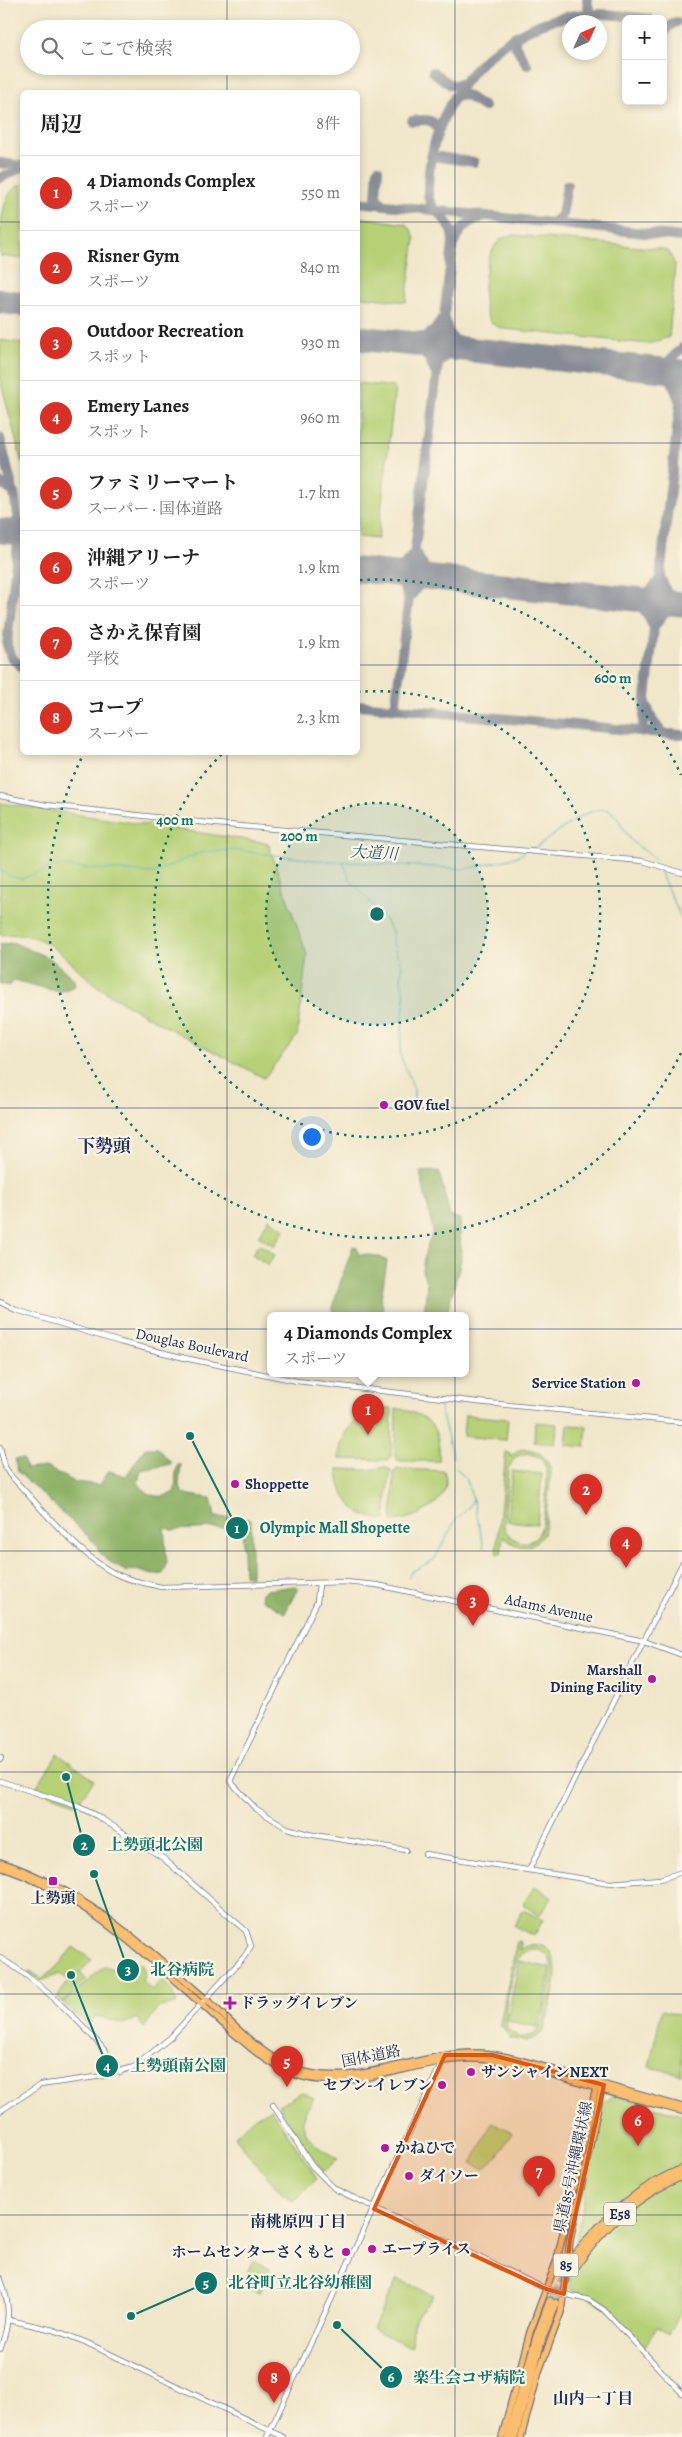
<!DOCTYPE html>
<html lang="ja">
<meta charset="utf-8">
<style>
body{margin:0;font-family:Alegreya,"Noto Serif JP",serif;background:#f2f2f2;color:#222}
.controls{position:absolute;right:15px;top:15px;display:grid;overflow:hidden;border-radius:8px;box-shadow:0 2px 8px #0003}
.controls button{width:45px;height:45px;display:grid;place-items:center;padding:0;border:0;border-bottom:1px solid #e0e0e0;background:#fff;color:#222;font:25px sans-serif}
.compass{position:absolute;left:562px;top:15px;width:45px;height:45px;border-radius:50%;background:#fff;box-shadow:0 2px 8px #0003;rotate:45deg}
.you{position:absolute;left:311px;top:1136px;width:18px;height:18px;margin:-12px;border:4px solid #fff;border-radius:50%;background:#1a73e8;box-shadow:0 0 0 8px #1a73e833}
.badge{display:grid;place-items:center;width:32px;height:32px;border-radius:50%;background:#d93025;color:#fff;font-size:16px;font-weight:700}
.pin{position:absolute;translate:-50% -41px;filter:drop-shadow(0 1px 2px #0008)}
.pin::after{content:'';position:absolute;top:26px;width:18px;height:15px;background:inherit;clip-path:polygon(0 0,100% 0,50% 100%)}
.popup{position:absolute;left:267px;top:1312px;width:202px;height:65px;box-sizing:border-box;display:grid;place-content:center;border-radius:8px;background:#fff;filter:drop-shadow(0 1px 4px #0005);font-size:16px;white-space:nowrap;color:#767676}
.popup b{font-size:19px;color:#222}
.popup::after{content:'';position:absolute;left:50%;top:100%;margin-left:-10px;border:10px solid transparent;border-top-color:#fff}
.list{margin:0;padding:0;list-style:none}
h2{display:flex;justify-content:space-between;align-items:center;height:65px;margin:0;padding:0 20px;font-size:21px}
h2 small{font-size:16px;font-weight:400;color:#767676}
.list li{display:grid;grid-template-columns:32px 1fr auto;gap:15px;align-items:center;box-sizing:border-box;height:75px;padding:0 20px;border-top:1px solid #e0e0e0}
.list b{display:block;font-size:19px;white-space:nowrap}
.list p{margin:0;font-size:16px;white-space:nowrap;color:#767676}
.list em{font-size:16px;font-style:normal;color:#767676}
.icon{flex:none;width:28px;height:28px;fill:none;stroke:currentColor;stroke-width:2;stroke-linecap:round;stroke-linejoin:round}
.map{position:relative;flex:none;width:682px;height:2437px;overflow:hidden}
.search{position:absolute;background:#fff;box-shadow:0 2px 8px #0003;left:20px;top:20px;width:340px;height:55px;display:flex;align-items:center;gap:12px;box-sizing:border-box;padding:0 18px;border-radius:28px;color:#767676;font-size:19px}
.panel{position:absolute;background:#fff;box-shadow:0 2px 8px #0003;left:20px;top:90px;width:340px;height:665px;border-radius:8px}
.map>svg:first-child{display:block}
</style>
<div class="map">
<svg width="682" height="2437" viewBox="0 0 682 2437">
<rect width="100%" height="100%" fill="#fcf5e5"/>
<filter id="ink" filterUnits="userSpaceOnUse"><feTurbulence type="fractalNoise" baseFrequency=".02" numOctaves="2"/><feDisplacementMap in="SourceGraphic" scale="10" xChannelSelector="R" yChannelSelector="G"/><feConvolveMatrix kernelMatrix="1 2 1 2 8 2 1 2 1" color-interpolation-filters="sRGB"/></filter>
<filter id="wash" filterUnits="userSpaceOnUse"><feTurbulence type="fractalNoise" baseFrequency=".0096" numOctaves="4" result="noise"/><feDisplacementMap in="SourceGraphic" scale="20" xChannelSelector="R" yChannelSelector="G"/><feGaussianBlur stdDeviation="1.12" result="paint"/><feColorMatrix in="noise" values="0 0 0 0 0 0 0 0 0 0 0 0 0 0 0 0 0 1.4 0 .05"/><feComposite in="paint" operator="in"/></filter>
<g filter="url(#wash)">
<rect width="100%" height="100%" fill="#f0e6c9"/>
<path fill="#b6d076" stroke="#68806a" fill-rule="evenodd" d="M22,184V259L0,256C0,231 0,191 22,184Z
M358,217L406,224L412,231L415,239L406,302L358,296Z
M513,235L662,249L669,252L675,265L669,337L648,344L505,329C500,327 494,326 491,322C478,306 484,255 499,241C503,237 508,236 513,235Z
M0,340L22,343V463L0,379Z
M358,383L395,387L378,539L358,537Z
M0,803L268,843L307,955L297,1036L264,1078C211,1049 154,1023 103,990C81,976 66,952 41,940C28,934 15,934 0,935Z
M269,1219L285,1229L274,1246L258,1236Z
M259,1244L275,1255L268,1265L252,1254Z
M382,1408H392L391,1457L388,1460L339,1459C340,1430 356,1415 382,1408Z
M396,1408C429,1415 441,1426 439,1461H399L395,1456Z
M465,1415L508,1419L506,1440L463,1436Z
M535,1422L557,1424L555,1444L534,1442Z
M568,1425L587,1426L585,1447L566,1445Z
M527,1449C541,1451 548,1458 551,1472L544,1533C531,1551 518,1550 503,1536L501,1554L496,1553L506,1452L510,1453V1457L519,1450ZM528,1453L541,1458C544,1463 546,1467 547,1473C547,1483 544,1523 540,1531C532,1550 511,1542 504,1528L508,1469L515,1457Z
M385,1467L391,1471L387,1494L386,1520C355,1518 340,1500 338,1469L369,1470Z
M397,1469L444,1471C456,1501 415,1520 392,1521L394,1472Z
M512,1471L542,1474L537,1524L507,1521Z
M58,1754L94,1780L78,1802L75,1803L35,1789Z
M535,1886L552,1898L539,1916L523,1904Z
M523,1910L543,1920L534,1936L514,1926Z
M517,1941L521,1942L520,1950C526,1945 534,1943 542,1946C569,1956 549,2006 545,2027L541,2034L527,2042L510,2038L500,2024ZM532,1949C544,1950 550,1955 552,1967L541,2026L533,2035L521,2038L508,2030C502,2016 511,1976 517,1961C520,1954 526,1951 532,1949Z
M73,1947L92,1960L80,1972L86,1980L72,1990L73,1992L62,2003L57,1998L68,1982L60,1974L38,1982L28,1974L29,1972L42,1978C56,1970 63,1960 73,1947Z
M519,1961L550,1968L538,2027L507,2021Z
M132,1963L142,1965L145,1973L142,1981L153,1991L162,1980L171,1989L177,2004L159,2007L144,2028L137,2018L123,2024L96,2016L87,2024L63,2003L105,1966L123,1972Z
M662,2010L682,2015V2074L649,2067Z
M302,2092L314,2098C310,2105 301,2116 303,2124C305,2140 325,2152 338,2158L324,2172L300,2141L278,2105Z
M614,2095L682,2115V2309L669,2334L657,2327L645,2347C618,2319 606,2302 569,2288L574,2249L603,2103Z
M271,2109L317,2178L294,2201L283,2195L234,2137L255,2117Z
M492,2122L512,2132L497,2158L484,2169L472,2164Z
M253,2260L270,2269L259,2293L241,2285Z
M397,2279L433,2295C429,2304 420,2309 416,2318C411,2328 414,2337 410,2347L373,2329Z"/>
<path fill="#90b267" stroke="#567062" d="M14,943L51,959L74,979L75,986L59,992L14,980L10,986L0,984V944Z
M439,1171L450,1216L460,1219L461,1260L447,1313L449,1316H424L427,1282L422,1271L425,1252L433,1231L420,1172Z
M353,1246L357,1247L358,1254L378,1256L387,1261L381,1299L385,1316H333V1308L338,1289Z
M145,1448H158L172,1464L141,1470L138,1483C149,1497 157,1499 174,1493C177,1483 174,1473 178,1464H181L179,1485L183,1494L211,1498L215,1517L251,1519V1577L244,1575L242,1527L171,1530L164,1527L167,1564L163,1574L153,1575L132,1569L127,1572C115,1565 99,1558 96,1544L18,1472L15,1459H23L26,1469L46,1467L75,1482L100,1485L109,1471L126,1476Z
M295,1586L298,1588L285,1613L261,1599L262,1593L267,1590Z"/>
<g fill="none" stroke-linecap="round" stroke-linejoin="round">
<path stroke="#3aabb6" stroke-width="1" d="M532,849C550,841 595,796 613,813C620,820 624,831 630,839C638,849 649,850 656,862
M343,863L350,879L384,918L393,934V945L402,966L401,981L405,995L400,1055L414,1089V1106
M658,868L682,920
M0,869L10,876L21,879L55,866L153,873L202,852L234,850L315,860L466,869L510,859L524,853
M440,1408L453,1458
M473,1499L484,1547
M409,1578L411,1572L434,1560L455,1521L468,1508L473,1499L465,1478L456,1468"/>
<path stroke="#868a94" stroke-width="10" d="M587,0L589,10L592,13
M516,36L515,45L527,65
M663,36L668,27L676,22
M433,72L451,85L463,84
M454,97L466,95L484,107
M412,121C424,120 433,117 438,130
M432,156L474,162
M0,163L22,166
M378,169L376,196L383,204
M0,178L22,167
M358,202L682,237
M552,223L562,215L567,185
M454,243C459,229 468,222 482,217
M445,320L450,336L468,349
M412,343L429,358L435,372
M416,344L435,330L441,320
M437,365L447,355L468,349
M652,369L665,365L682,348
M659,370L672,381L679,400
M0,438L15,499L19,533L7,645L11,657L22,667
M0,483L13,492
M415,552L426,570L436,578
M386,573L402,583L408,597
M386,573L404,565L413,554
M661,579L667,593L682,603
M410,597L419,585L436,578
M630,598L644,609L653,626
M633,598C644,597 653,591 658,581
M655,626L664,613L682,604
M358,705L682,735
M647,706L653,721L663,734
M395,709L453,244C453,237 452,229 447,223C439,211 428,208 428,191C428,108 486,32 569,16C596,11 622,16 649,19
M642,732L682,386"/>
<path stroke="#868a94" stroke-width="25" d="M0,301L22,304
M358,338L682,372
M0,531L22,533
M358,570L682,604"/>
</g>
</g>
<g filter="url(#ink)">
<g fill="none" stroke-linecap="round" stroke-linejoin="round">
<path stroke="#c5c1b4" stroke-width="7" stroke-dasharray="7 3.5" stroke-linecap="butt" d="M550,2301L575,2255
M556,2303L573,2270"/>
<g stroke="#666f83" stroke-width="6">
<path id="minor" d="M0,796L46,805L217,824L643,861L682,873
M0,1302L16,1310L120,1342L189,1359L297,1381L477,1402L682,1422
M0,1447L5,1467L9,1474C38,1504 80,1557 116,1574C130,1581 146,1583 161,1587L345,1582L377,1585L644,1641L682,1655
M319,1584L317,1602L230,1781L255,1808L287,1828L308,1834L406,1850
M0,1760L1,1758
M0,1781L77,1806L97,1816L163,1858L246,1931L251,1946L244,1957L171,2037L134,2067L103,2076L40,2085L0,2111
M425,1854L610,1883L660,1879L682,1872
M529,1870L682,1564
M0,1958C36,1978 100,2037 120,2073
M273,2105L312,2166L335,2189L546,2289
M0,2278C11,2304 10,2323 0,2349
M564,2294L589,2300L604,2310L682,2393
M9,2320L54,2330L85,2342L283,2437
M267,2437L443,2060"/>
</g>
<g stroke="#666f83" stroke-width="8">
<path id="major" d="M0,1862C81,1888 145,1946 208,2001C234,2025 261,2056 295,2069C353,2091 418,2051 479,2053C508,2055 537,2065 564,2073C604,2085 643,2096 682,2107
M0,1867C84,1894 145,1954 209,2011C234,2033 260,2060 291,2073C350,2097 417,2056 479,2059C517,2061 554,2075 590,2086C620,2096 651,2103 682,2111
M502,2437L530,2332L557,2260L596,2088L599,2086
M521,2437L539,2371L561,2312L570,2240L602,2087"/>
</g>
<g stroke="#666f83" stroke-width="9">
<path id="highway" d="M575,2255C604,2218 638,2187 682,2169
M573,2270C601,2229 636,2195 682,2176
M508,2437L537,2336L550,2301
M514,2437L542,2338L556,2303"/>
</g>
<use href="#minor" stroke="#fff" stroke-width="4.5"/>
<use href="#major" stroke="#fbbd6e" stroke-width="5.5"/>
<use href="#highway" stroke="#fbbd6e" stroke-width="7"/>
<g stroke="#666f83" stroke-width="6" stroke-linecap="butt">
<path id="minor-bridge" d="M546,2289L564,2294"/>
</g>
<use href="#minor-bridge" stroke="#fff" stroke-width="4.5"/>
</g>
</g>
<path fill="#de5710" fill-opacity="0.2" stroke="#de5710" stroke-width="4" stroke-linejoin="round" d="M445,2055H492L604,2085L570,2240L564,2294L546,2289L374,2209Z"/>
<path fill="none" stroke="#1b2f5e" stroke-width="1" stroke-opacity="0.55" d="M227,0V29M455,0V2437M227,66V92M0,222H22M358,222H682M0,443H22M358,443H682M0,665H22M358,665H682M227,752V2437M0,886H682M0,1108H682M0,1329H682M0,1551H682M0,1772H682M0,1994H682M0,2215H682"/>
<circle cx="377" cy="914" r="111" fill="#0f766e" fill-opacity=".12"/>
<g fill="none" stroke="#0f766e" stroke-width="2.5" stroke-dasharray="2.5 5">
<circle cx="377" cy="914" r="111"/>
<path d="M358 692A223 223 0 1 1 222 754"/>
<path d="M681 1053A334 334 0 1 1 83 755M360 580A334 334 0 0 1 681 775"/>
</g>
<g fill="#b5179e" stroke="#fcf5e5" stroke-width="2">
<circle cx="384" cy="1105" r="5"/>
<circle cx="636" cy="1383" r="5"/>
<circle cx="235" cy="1484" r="5"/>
<circle cx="652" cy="1679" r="5"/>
<rect x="48" y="1876" width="10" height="10" rx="2.5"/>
<path d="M227.5 1995.5h5v5h5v5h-5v5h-5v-5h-5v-5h5z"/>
<circle cx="471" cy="2072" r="5"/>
<circle cx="442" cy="2085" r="5"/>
<circle cx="385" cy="2148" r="5"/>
<circle cx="409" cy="2176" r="5"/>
<circle cx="372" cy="2249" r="5"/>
<circle cx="346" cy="2252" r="5"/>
</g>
<g text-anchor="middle" stroke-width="4.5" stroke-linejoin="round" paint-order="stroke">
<g fill="#fcf5e5" stroke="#5e6a86" stroke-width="1">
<rect x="604" y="2202.5" width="32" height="23" rx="4"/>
<rect x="553.5" y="2253.5" width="25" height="23" rx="4"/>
</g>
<g font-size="14" font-weight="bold" fill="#1b2f5e">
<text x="620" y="2219">E58</text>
<text x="566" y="2270">85</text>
</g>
<g font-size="15" font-weight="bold" fill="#1b2f5e" stroke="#fcf5e5" text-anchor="start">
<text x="394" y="1110">GOV fuel</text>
<text x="626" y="1388" text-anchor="end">Service Station</text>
<text x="245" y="1489">Shoppette</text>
<text x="642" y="1675" text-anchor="end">Marshall<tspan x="642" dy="17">Dining Facility</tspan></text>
<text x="53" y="1903" text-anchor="middle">上勢頭</text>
<text x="240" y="2008">ドラッグイレブン</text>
<text x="481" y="2077">サンシャインNEXT</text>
<text x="432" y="2090" text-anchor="end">セブン-イレブン</text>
<text x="395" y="2153">かねひで</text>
<text x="419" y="2181">ダイソー</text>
<text x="382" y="2254">エープライス</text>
<text x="336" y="2257" text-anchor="end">ホームセンターさくもと</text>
</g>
<g font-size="15" fill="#1b2f5e" stroke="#fcf5e5">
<text transform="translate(192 1345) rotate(12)" y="5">Douglas Boulevard</text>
<text transform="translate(549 1608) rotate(12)" y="5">Adams Avenue</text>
<text transform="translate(371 2056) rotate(-11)" y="5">国体道路</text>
<text transform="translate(573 2167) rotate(-78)" y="5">県道85号沖縄環状線</text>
</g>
<g font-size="16" font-style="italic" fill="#265a7d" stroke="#fcf5e5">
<text transform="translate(374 852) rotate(3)" y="6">大道川</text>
</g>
<g font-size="16" font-weight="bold" fill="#1b2f5e" stroke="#fcf5e5">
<text x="298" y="2227">南桃原四丁目</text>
<text x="593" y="2404">山内一丁目</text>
</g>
<g font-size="18" font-weight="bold" fill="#1b2f5e" stroke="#fcf5e5">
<text x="104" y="1152">下勢頭</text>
</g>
</g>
<circle cx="377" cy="914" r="8" fill="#0f766e" stroke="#fcf5e5" stroke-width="2.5"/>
<g font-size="15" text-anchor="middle" font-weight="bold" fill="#0f766e" stroke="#fcf5e5" stroke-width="4.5" stroke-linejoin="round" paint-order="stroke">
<text x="613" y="683">600 m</text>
<text x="175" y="825">400 m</text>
<text x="299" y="841">200 m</text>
</g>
<path fill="none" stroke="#0f766e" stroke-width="2" d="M190 1436L237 1528M66 1777L84 1845M94 1874L128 1970M71 1975L107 2066M131 2316L206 2283M337 2325L391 2377"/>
<g fill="#0f766e" stroke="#fcf5e5" stroke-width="2">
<circle cx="190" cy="1436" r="5"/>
<circle cx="66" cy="1777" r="5"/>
<circle cx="94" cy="1874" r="5"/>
<circle cx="71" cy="1975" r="5"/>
<circle cx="131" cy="2316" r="5"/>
<circle cx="337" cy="2325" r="5"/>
<circle cx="237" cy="1528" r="12"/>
<circle cx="84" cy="1845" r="12"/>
<circle cx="128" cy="1970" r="12"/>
<circle cx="107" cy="2066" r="12"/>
<circle cx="206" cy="2283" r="12"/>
<circle cx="391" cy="2377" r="12"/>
</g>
<g font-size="15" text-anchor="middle" font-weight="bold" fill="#fff">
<text x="237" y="1533">1</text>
<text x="84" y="1850">2</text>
<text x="128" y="1975">3</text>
<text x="107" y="2071">4</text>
<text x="206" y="2288">5</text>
<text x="391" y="2382">6</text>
</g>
<g font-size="16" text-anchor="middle" font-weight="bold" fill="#0f766e" stroke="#fcf5e5" stroke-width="4.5" stroke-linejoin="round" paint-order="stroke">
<text x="335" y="1533">Olympic Mall Shopette</text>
<text x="155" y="1850">上勢頭北公園</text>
<text x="182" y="1975">北谷病院</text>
<text x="178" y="2071">上勢頭南公園</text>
<text x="300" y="2288">北谷町立北谷幼稚園</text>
<text x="469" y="2383">楽生会コザ病院</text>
</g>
</svg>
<div class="controls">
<button>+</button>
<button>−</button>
</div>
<svg class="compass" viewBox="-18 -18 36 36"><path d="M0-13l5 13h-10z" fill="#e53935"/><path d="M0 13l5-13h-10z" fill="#767676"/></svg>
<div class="you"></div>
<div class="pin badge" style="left:368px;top:1435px">1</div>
<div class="popup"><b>4 Diamonds Complex</b>スポーツ</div>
<div class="pin badge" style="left:586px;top:1515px">2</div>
<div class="pin badge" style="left:473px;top:1626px">3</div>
<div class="pin badge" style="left:626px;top:1568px">4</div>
<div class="pin badge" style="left:287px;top:2087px">5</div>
<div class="pin badge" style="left:638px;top:2146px">6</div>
<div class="pin badge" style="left:539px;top:2197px">7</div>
<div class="pin badge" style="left:274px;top:2403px">8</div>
<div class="search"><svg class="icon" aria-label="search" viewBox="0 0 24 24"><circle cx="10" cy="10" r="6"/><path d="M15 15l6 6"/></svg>ここで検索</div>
<section class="panel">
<h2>周辺<small>8件</small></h2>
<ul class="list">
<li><span class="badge">1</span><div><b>4 Diamonds Complex</b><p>スポーツ</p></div><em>550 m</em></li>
<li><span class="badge">2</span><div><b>Risner Gym</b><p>スポーツ</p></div><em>840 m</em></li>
<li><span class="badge">3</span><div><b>Outdoor Recreation</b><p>スポット</p></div><em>930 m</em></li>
<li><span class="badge">4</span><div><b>Emery Lanes</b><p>スポット</p></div><em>960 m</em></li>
<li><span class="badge">5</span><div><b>ファミリーマート</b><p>スーパー · 国体道路</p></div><em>1.7 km</em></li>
<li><span class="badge">6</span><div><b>沖縄アリーナ</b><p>スポーツ</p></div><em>1.9 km</em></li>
<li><span class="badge">7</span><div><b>さかえ保育園</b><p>学校</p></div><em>1.9 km</em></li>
<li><span class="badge">8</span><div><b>コープ</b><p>スーパー</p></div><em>2.3 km</em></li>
</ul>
</section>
</div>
